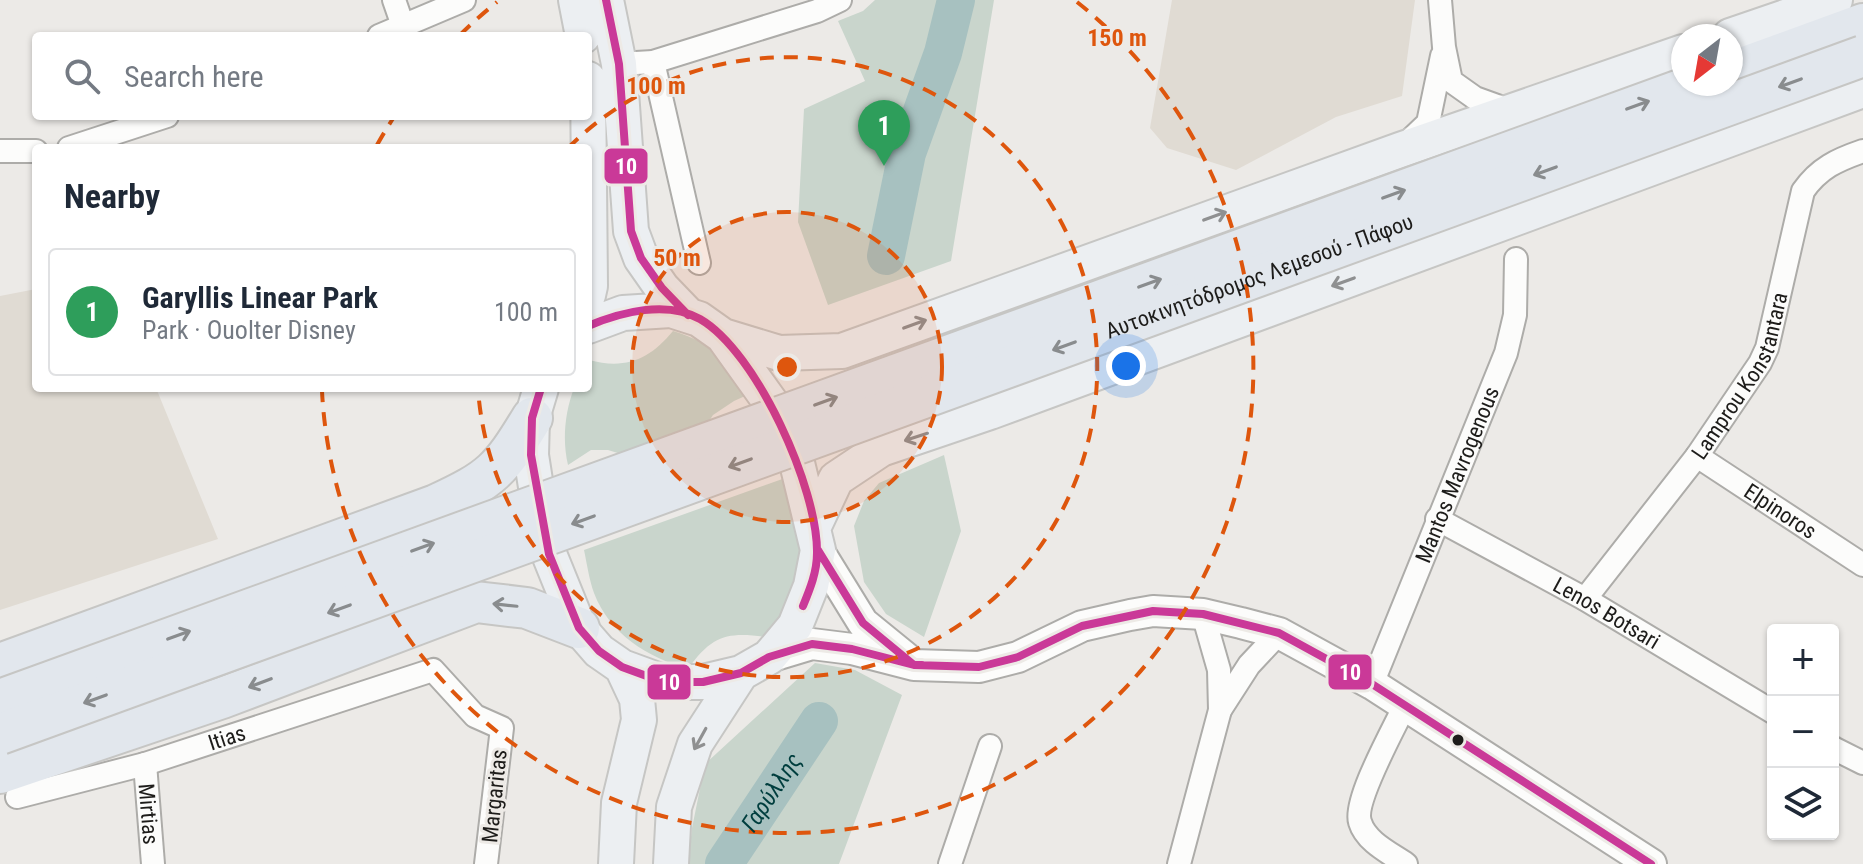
<!DOCTYPE html>
<meta charset="utf-8">
<style>
body{margin:0;font-family:"Roboto Condensed",sans-serif;background:#f2f2f3;color:#1f2937}
.controls{position:absolute;right:24px;bottom:24px;display:grid;overflow:hidden;border-radius:8px;box-shadow:0 2px 6px #0004}
.controls button{width:72px;height:72px;display:grid;place-items:center;padding:0;border:0;border-bottom:2px solid #e0e1e3;background:#fff;color:#1f2937;font:40px sans-serif}
.compass{position:absolute;left:1671px;top:24px;width:72px;height:72px;border-radius:50%;background:#fff;box-shadow:0 2px 6px #0004;rotate:211deg}
.you{position:absolute;left:1126px;top:366px;width:28px;height:28px;margin:-20px;border:6px solid #fff;border-radius:50%;background:#1a73e8;box-shadow:0 0 0 12px #1a73e833}
.badge{display:grid;place-items:center;width:52px;height:52px;border-radius:50%;background:#b45309;color:#fff;font-size:26px;font-weight:700}
.pin{position:absolute;translate:-50% -66px;filter:drop-shadow(0 2px 4px #0008)}
.pin::after{content:'';position:absolute;top:42px;width:28px;height:24px;background:inherit;clip-path:polygon(0 0,100% 0,50% 100%)}
.list{margin:0;padding:0;list-style:none}
h2{display:flex;justify-content:space-between;align-items:center;height:104px;margin:0;padding:0 32px;font-size:34px}
h2 small{font-size:26px;font-weight:400;color:#747a83}
.list li{display:grid;grid-template-columns:52px 1fr auto;gap:24px;align-items:center;box-sizing:border-box;height:128px;margin:0 16px 16px;padding:0 16px;border:2px solid #e0e1e3;border-radius:8px}
.list b{display:block;font-size:30px;white-space:nowrap}
.list p{margin:0;font-size:26px;white-space:nowrap;color:#747a83}
.list em{font-size:26px;font-style:normal;color:#747a83}
.icon{flex:none;width:44px;height:44px;fill:none;stroke:currentColor;stroke-width:2;stroke-linecap:round;stroke-linejoin:round}
.map{position:relative;flex:none;width:1863px;height:864px;overflow:hidden}
.search{position:absolute;background:#fff;box-shadow:0 2px 6px #0004;left:32px;top:32px;width:560px;height:88px;display:flex;align-items:center;gap:20px;box-sizing:border-box;padding:0 28px;border-radius:8px;color:#747a83;font-size:30px}
.panel{position:absolute;background:#fff;box-shadow:0 2px 6px #0004;left:32px;top:144px;width:560px;height:248px;border-radius:8px}
.map>svg:first-child{display:block}
</style>
<div class="map">
<svg width="1863" height="864" viewBox="0 0 1863 864">
<rect width="100%" height="100%" fill="#eceae7"/>
<path fill="#e0dbd3" d="M1172,0H1415L1402,96L1336,117L1236,170L1167,148L1150,128Z
M36,289V388H156L218,539L0,610V296Z"/>
<path fill="#c9d5cc" d="M875,0H994L951,261L828,305L798,222L804,109L865,81L838,21L863,11Z
M673,331C717,345 725,358 754,392L734,401L713,415L701,433L621,454L608,450H591L568,465C562,440 565,412 574,388H588L589,360C626,370 650,359 673,331Z
M944,455L961,531L924,637L886,614L864,582L854,526L864,501L879,483Z
M788,477L808,566L773,638C731,632 714,632 688,669C648,657 610,635 594,593C589,579 587,564 584,550Z
M815,663L855,670L902,695L839,864H688L692,828L705,764Z"/>
<g fill="none" stroke-linecap="round" stroke-linejoin="round">
<g stroke="#a7c1c0" stroke-width="38">
<path d="M886,256L907,153L943,53L956,0"/>
<path id="s1" d="M724,864L819,721"/>
</g>
<g stroke="#adaca9" stroke-width="26">
<g id="street">
<path d="M394,0L403,26"/>
<path d="M1440,0L1444,47L1451,81L1475,98L1511,111"/>
<path d="M379,36L464,0"/>
<path d="M653,62L699,263"/>
<path d="M619,64L653,62L817,11L840,0"/>
<path d="M1407,143L1428,123L1442,56"/>
<path d="M69,148L167,116"/>
<path d="M0,151H36"/>
<path id="s2" d="M1697,456L1863,565"/>
<path id="s3" d="M1437,519L1585,599L1773,712"/>
<path id="s4" d="M1585,599L1697,456L1760,363L1767,348L1803,191C1819,168 1837,160 1863,151"/>
<path d="M1203,614L1219,670L1220,710"/>
<path id="s5" d="M1372,684L1506,353L1515,315L1516,259"/>
<path d="M1405,705C1395,727 1353,801 1360,822C1366,842 1390,853 1406,864"/>
<path d="M1833,748L1863,763"/>
<path id="s6" d="M145,764L153,864"/>
<path id="s7" d="M17,797L145,764L433,670L475,716L502,728L486,864"/>
<path d="M950,864L990,746"/>
<path d="M1179,864L1220,710L1249,665L1279,633"/>
</g>
</g>
<g stroke="#adaca9" stroke-width="34">
<path id="secondary" d="M818,550L863,623L906,658
M769,657L812,644L852,649L914,665L979,667L1018,657L1082,626L1130,615L1153,611L1203,614L1241,623L1279,633L1372,684L1651,864"/>
</g>
<g stroke="#c6c6c4" stroke-width="38">
<path id="primary" d="M576,0L583,36
M606,0L619,64L631,231L641,258L662,288L688,315
M1730,36L1835,0
M588,79L590,286L588,295
M723,336L779,353L842,351L1400,150L1683,52
M541,388L532,418L531,455L536,487L549,554L579,628L599,651L622,667L663,682H703L741,673L769,657L795,626L811,586L818,550L797,463L771,403L723,336L699,319L671,310L623,313L588,326
M814,526L836,479L881,449L990,412L1863,90
M616,864L619,803L639,720L637,699L622,667
M671,864L674,807L695,744L741,673"/>
</g>
<g stroke="#c6c6c4" stroke-width="44">
<path id="highway" d="M1731,72L1863,24
M0,664L436,505C492,479 500,471 532,418
M0,773L222,698L476,602L527,608L579,628"/>
</g>
<use href="#street" stroke="#fcfcfb" stroke-width="22"/>
<use href="#secondary" stroke="#fcfcfb" stroke-width="30"/>
<use href="#primary" stroke="#eceff2" stroke-width="34"/>
<use href="#highway" stroke="#e2e7ed" stroke-width="40"/>
<g stroke="#c6c6c4" stroke-width="44" stroke-linecap="butt">
<g id="highway-bridge">
<path d="M0,700L1697,84"/>
<path id="s8" d="M0,734L1863,56"/>
</g>
</g>
<use href="#highway-bridge" stroke="#e2e7ed" stroke-width="40"/>
<g stroke="#edeae6" stroke-width="14">
<path id="bus-1" d="M606,0L619,64L631,231L641,258L662,288L688,315
M588,326C621,312 667,300 700,319C757,352 818,489 817,553C817,572 810,589 803,606
M541,388L532,418L531,455L549,554L579,628L599,651L622,667L663,682H703L741,673L769,657L812,644L852,649L914,665L979,667L1018,657L1082,626L1153,611L1203,614L1279,633L1372,684L1651,864
M818,550L863,623L914,665H922"/>
</g>
<use href="#bus-1" stroke="#ca3998" stroke-width="8"/>
</g>
<defs><path id="oneway-shaft" d="M-6 0H5M1.5-3L5.5 0L1.5 3" fill="none" stroke-width="1.6" stroke-linecap="round" stroke-linejoin="round" transform="scale(2)"/></defs>
<g stroke="#898c8e">
<use href="#oneway-shaft" transform="translate(1790 83) rotate(160)"/>
<use href="#oneway-shaft" transform="translate(1638 105) rotate(-20)"/>
<use href="#oneway-shaft" transform="translate(1545 171) rotate(160)"/>
<use href="#oneway-shaft" transform="translate(1394 194) rotate(-20)"/>
<use href="#oneway-shaft" transform="translate(1150 283) rotate(-20)"/>
<use href="#oneway-shaft" transform="translate(1064 346) rotate(160)"/>
<use href="#oneway-shaft" transform="translate(826 401) rotate(-20)"/>
<use href="#oneway-shaft" transform="translate(740 463) rotate(160)"/>
<use href="#oneway-shaft" transform="translate(583 520) rotate(160)"/>
<use href="#oneway-shaft" transform="translate(423 547) rotate(-20)"/>
<use href="#oneway-shaft" transform="translate(505 605) rotate(-174)"/>
<use href="#oneway-shaft" transform="translate(339 609) rotate(160)"/>
<use href="#oneway-shaft" transform="translate(179 635) rotate(-20)"/>
<use href="#oneway-shaft" transform="translate(260 683) rotate(159)"/>
<use href="#oneway-shaft" transform="translate(95 699) rotate(160)"/>
</g>
<g stroke="#8f9091">
<use href="#oneway-shaft" transform="translate(1215 216) rotate(-20)"/>
<use href="#oneway-shaft" transform="translate(1343 282) rotate(160)"/>
<use href="#oneway-shaft" transform="translate(915 324) rotate(-20)"/>
<use href="#oneway-shaft" transform="translate(916 437) rotate(162)"/>
<use href="#oneway-shaft" transform="translate(700 739) rotate(119)"/>
</g>
<circle cx="787" cy="367" r="155" fill="#de560d" fill-opacity=".12"/>
<g fill="none" stroke="#de560d" stroke-width="4" stroke-dasharray="14 10">
<circle cx="787" cy="367" r="155"/>
<path d="M568 148A310 310 0 1 1 478 389"/>
<path d="M377 145A466 466 0 0 1 394 117M460 35A466 466 0 0 1 497 2M1077 2A466 466 0 1 1 322 391"/>
</g>
<circle fill="#1d1c1a" stroke="#edeae6" stroke-width="3" cx="1458" cy="740" r="7"/>
<g text-anchor="middle" stroke-width="6" stroke-linejoin="round" paint-order="stroke">
<g font-size="22" fill="#1d1c1a" stroke="#edeae6">
<text dy="8" stroke="none"><textPath href="#s8" startOffset="1340">Αυτοκινητόδρομος Λεμεσού - Πάφου</textPath></text>
<text dy="8" stroke="none"><textPath href="#s4" startOffset="274">Lamprou Konstantara</textPath></text>
<text dy="8" stroke="none"><textPath href="#s5" startOffset="226">Mantos Mavrogenous</textPath></text>
<text dy="8" stroke="none"><textPath href="#s2" startOffset="100">Elpinoros</textPath></text>
<text dy="8" stroke="none"><textPath href="#s3" startOffset="194">Lenos Botsari</textPath></text>
<text dy="8" stroke="none"><textPath href="#s7" startOffset="218">Itias</textPath></text>
<text transform="translate(494 796) rotate(-84)" y="8">Margaritas</text>
<text dy="8" stroke="none"><textPath href="#s6" startOffset="50">Mirtias</textPath></text>
</g>
<g font-size="24" font-style="italic" fill="#003e3e" stroke="#edeae6">
<text dy="8" stroke="none"><textPath href="#s1" startOffset="86">Γαρύλλης</textPath></text>
</g>
</g>
<circle cx="787" cy="367" r="12" fill="#de560d" stroke="#edeae6" stroke-width="4"/>
<g font-size="24" text-anchor="middle" font-weight="bold" fill="#de560d" stroke="#edeae6" stroke-width="6" stroke-linejoin="round" paint-order="stroke">
<text x="1117" y="46">150 m</text>
<text x="656" y="94">100 m</text>
<text x="677" y="266">50 m</text>
</g>
<g stroke="#edeae6" stroke-width="3">
<rect x="603" y="147" width="46" height="38" rx="8" fill="#ca3998"/>
<rect x="1327" y="653" width="46" height="38" rx="8" fill="#ca3998"/>
<rect x="646" y="663" width="46" height="38" rx="8" fill="#ca3998"/>
</g>
<g font-size="22" text-anchor="middle" font-weight="bold" fill="#fff">
<text x="626" y="174">10</text>
<text x="1350" y="680">10</text>
<text x="669" y="690">10</text>
</g>
</svg>
<div class="controls">
<button>+</button>
<button>−</button>
<button><svg class="icon" aria-label="layers" viewBox="0 0 24 24"><path d="M12 4l9 5-9 5-9-5zM3 14l9 5 9-5"/></svg></button>
</div>
<svg class="compass" viewBox="-18 -18 36 36"><path d="M0-13l5 13h-10z" fill="#e53935"/><path d="M0 13l5-13h-10z" fill="#747a83"/></svg>
<div class="you"></div>
<div class="pin badge" style="left:884px;top:166px;background:#2e9e5b">1</div>
<div class="search"><svg class="icon" aria-label="search" viewBox="0 0 24 24"><circle cx="10" cy="10" r="6"/><path d="M15 15l6 6"/></svg>Search here</div>
<section class="panel">
<h2>Nearby<small></small></h2>
<ul class="list">
<li><span class="badge" style="background:#2e9e5b">1</span><div><b>Garyllis Linear Park</b><p>Park · Ouolter Disney</p></div><em>100 m</em></li>
</ul>
</section>
</div>
